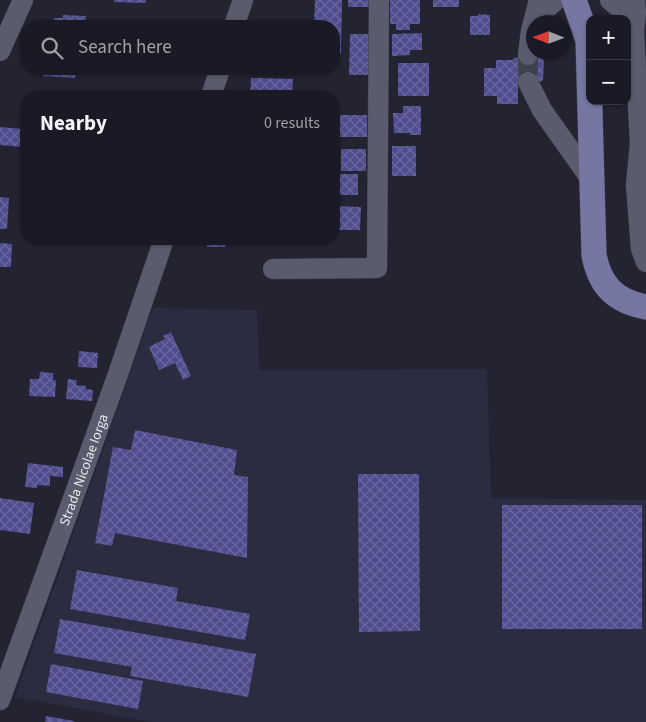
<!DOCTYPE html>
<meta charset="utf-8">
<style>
body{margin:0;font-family:"Source Sans 3",sans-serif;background:#272732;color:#f1f3f6}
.controls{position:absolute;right:15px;top:15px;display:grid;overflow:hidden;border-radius:10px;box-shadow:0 1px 4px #0004}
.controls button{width:45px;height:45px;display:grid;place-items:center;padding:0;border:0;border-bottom:1px solid #383843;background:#1a1a26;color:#f1f3f6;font:25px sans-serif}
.compass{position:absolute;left:526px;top:15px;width:45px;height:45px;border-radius:50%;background:#1a1a26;box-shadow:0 1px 4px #0004;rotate:271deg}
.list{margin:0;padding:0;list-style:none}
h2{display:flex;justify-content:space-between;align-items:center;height:65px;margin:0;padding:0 20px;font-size:21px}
h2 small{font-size:16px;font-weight:400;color:#9fa1a7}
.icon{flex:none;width:28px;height:28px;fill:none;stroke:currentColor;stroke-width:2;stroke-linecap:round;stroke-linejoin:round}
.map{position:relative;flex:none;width:646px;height:722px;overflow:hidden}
.search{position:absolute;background:#1a1a26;box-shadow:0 1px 4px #0004;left:20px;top:20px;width:320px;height:55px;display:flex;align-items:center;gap:12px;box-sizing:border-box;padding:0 18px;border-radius:20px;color:#9fa1a7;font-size:19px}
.panel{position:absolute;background:#1a1a26;box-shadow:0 1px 4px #0004;left:20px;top:90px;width:320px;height:155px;border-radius:20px}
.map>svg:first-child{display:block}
</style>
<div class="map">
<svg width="646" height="722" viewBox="0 0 646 722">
<defs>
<pattern id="building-cross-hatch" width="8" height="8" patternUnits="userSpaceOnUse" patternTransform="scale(1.25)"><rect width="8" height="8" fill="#4f4d8e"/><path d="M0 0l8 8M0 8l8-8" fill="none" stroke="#68679e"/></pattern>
</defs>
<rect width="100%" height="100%" fill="#232332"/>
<path fill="#2b2c40" d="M153,308L257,310L259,370L487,369L491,498L646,500V722H151L15,697Z"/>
<path fill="url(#building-cross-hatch)" d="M114,0H146V3L114,2Z
M315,0H342L341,54H334V26H314Z
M348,0H369V7H348Z
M390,0H420V24H410V30H396V24H390Z
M433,0H459V7H433Z
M478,14L490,15V35H470V16H478Z
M63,15L86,16L85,26H54V18H63Z
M422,33V50H410V55L392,56V34Z
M350,34H371V75H349Z
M539,53L544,60L543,80L539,82H518V104H497V96H484V68H496V60H512L514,58Z
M398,63H429V96H398Z
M43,69H76L75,78L43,76Z
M251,78L293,79L292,96H250Z
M403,106H421V135H410V133H394L393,113H403Z
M340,115H367V137H340Z
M0,127L22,129L21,147L0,145Z
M392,146H416V176H392Z
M341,149H366V171H341Z
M336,174H358V195H336Z
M0,197L9,198L7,229H0Z
M337,206L361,207L360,230H337Z
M207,239H227V242H225V247H207Z
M0,243L12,244L11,267H0Z
M171,332L191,376L183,380L175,363L159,370L149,347L165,339L163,336Z
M79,351L98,353L97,368L78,367Z
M40,372L53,373V380H56L55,397L29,396L30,379H39Z
M68,379L77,380L76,385L86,386V389L93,390L92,401L66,399Z
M135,430L237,450L234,475L248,477L247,558L115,533L112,546L95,543L113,447L131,450Z
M28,463L63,467V477L50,476V486L37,485V488L25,487Z
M358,474H419L420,631L359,632Z
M0,498L34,503L30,534L0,530Z
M502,505H642V629H502Z
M77,570L178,588L176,601L250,614L245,640L70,609Z
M60,619L256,654L248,697L130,676L132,667L54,653Z
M51,664L143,681L138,709L46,692Z
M46,716L74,721V722H45Z"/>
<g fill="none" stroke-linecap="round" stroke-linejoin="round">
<path stroke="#40404f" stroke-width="20" stroke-dasharray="20 10" stroke-linecap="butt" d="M528,55V82"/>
<g stroke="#3d3d49" stroke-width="21">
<g id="minor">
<path d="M610,0L625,13L634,32"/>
<path d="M635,0L636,12L634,32L640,144L636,185L641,249L646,262"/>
<path d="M537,22L544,11L556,0"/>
<path d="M234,26L243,0"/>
<path d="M0,51L23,0"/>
<path d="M528,55L531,31L539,0"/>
<path d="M528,82L542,110L592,181"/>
<path d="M211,96L220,69"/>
<path d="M273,269L377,268L379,0"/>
<path id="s1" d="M0,700L117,377L164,239"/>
</g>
</g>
<g stroke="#3d3d49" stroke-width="26">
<path id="major" d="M574,0L588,40
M590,29L588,40L594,255C600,286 615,301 646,307"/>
</g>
<use href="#minor" stroke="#5a5b6c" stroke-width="20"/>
<use href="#major" stroke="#7676a3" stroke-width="25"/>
</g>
<g text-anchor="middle" stroke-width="4" stroke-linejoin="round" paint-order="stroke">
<g font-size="14" fill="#e7e7f1" stroke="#0d0d14">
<text dy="5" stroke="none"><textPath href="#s1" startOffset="245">Strada Nicolae Iorga</textPath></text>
</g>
</g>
</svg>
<div class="controls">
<button>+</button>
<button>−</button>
</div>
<svg class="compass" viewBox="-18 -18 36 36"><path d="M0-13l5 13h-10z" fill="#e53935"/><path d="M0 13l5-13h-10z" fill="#9fa1a7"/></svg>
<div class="search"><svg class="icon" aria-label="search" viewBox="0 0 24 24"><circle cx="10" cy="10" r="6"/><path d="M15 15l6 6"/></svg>Search here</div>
<section class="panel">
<h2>Nearby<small>0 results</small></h2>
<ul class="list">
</ul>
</section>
</div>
